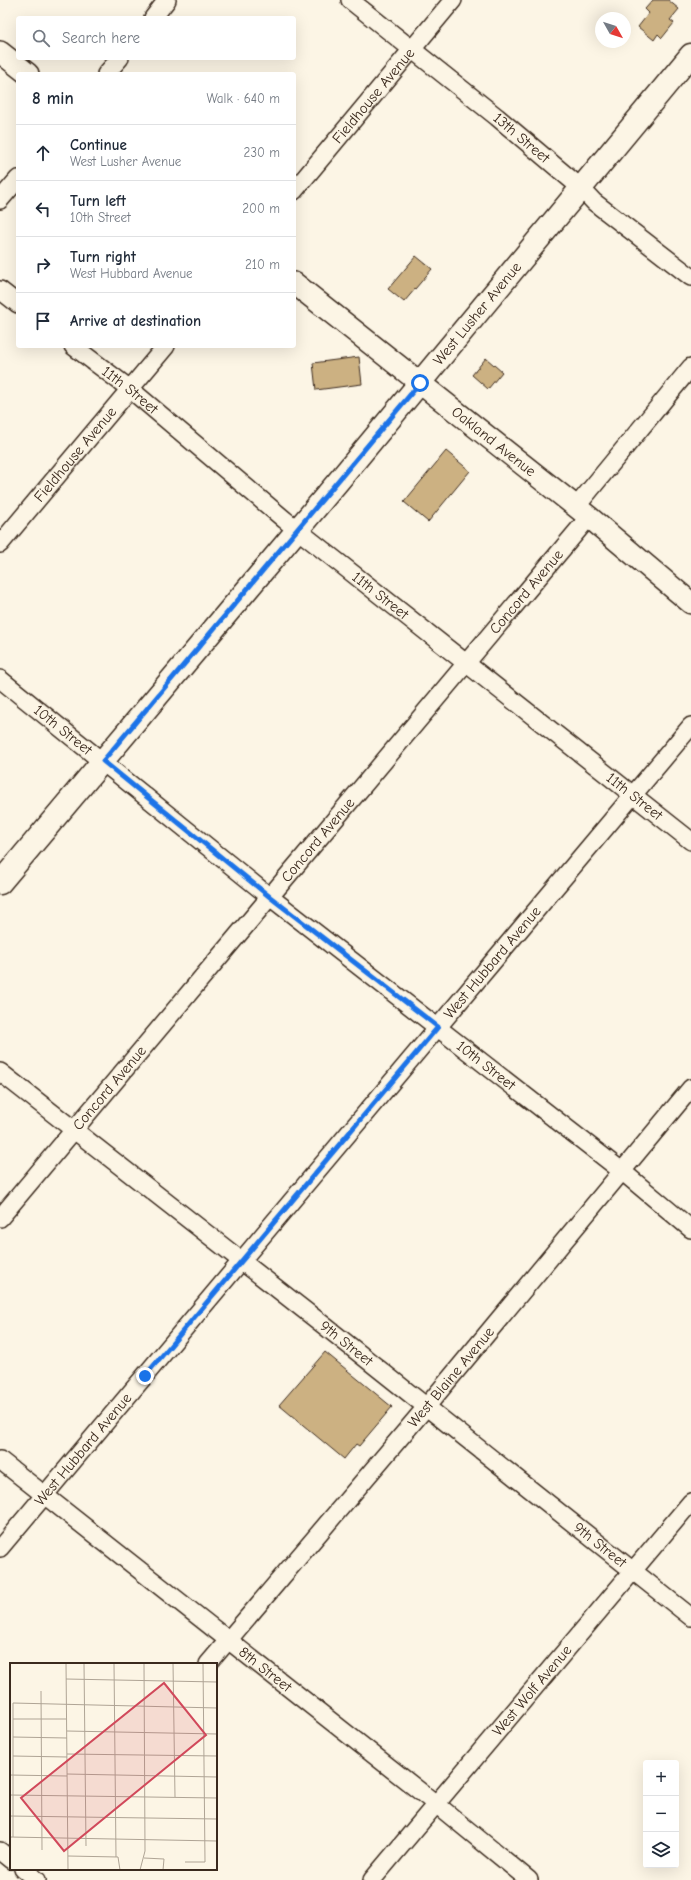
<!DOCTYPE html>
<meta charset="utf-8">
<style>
body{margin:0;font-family:"Comic Neue",sans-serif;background:#f2f2f3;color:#1f2937}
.controls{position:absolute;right:12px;bottom:12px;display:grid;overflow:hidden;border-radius:4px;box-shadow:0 4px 16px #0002}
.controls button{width:36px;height:36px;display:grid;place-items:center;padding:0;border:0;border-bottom:1px solid #e0e1e3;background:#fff;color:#1f2937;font:20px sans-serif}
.compass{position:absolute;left:595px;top:12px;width:36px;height:36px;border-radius:50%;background:#fff;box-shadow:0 4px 16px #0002;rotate:129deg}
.stop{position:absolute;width:12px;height:12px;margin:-9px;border:3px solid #1a73e8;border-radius:50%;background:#fff}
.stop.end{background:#1a73e8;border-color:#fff;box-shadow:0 1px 4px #0008}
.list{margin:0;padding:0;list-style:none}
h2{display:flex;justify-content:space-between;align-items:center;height:52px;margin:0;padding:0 16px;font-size:17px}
h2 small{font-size:13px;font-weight:400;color:#747a83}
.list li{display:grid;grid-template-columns:26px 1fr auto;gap:12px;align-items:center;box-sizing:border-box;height:56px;padding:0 16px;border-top:1px solid #e0e1e3}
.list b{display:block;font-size:15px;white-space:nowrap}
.list p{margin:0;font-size:13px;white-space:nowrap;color:#747a83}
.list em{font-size:13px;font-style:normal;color:#747a83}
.icon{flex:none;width:22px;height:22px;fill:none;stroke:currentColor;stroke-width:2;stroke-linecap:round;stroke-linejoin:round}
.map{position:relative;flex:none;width:691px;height:1880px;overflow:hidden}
.search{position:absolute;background:#fff;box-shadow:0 4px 16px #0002;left:16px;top:16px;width:280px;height:44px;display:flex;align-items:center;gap:10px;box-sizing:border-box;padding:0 14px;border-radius:4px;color:#747a83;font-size:15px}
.panel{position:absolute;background:#fff;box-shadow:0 4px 16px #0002;left:16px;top:72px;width:280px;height:276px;border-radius:4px}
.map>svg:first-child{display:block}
</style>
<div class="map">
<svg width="691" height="1880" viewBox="0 0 691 1880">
<rect width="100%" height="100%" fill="#fcf5e5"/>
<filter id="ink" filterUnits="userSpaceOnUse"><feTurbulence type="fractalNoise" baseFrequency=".025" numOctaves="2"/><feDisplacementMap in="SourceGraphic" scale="8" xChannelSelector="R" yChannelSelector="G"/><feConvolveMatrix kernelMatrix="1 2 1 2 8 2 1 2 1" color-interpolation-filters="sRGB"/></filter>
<g filter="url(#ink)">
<path fill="#ccb182" stroke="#3b2a1e" d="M653,0H668L679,9L670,20L674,23L662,38L658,34L654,40L638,27L649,13L645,9Z
M416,256L432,269L404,302L388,289Z
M359,357L362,384L316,390L313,363Z
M486,358L502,372L488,389L472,375Z
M446,451L470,471L428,522L404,502Z
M325,1352L392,1407L359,1446L356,1444L344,1459L279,1405Z"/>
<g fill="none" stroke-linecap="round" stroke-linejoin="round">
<g stroke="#3b2a1e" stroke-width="20">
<g id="minor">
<path id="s1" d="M350,0L497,117L581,188L594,202L691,277"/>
<path d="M153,18L167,0"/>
<path d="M106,74L120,58"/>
<path id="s2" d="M294,191L453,0"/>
<path d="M0,200L18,179"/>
<path d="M0,290L18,304"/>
<path id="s3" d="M73,346L130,389L285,520L691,841"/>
<path d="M576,507L691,367"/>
<path id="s4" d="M0,544L166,346"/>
<path id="s5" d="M0,679L270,897L623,1172L691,1229"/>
<path id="s6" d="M0,1072L326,1327L691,1617"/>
<path id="s7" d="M0,1218L589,517"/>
<path id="s8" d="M0,1460L436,1804L529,1880"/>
<path id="s9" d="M0,1548L691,726"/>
<path id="s10" d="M208,1664L427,1406L691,1088"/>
<path d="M0,1851L11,1860"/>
<path d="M23,1869L37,1880"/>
<path id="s11" d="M372,1880L691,1502"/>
</g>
</g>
<g stroke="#3b2a1e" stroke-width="24">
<g id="tertiary">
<path d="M0,52L28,74"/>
<path id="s12" d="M294,283L589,517L691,603"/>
</g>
</g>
<g stroke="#3b2a1e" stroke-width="25">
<g id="primary">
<path id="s13" d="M0,883L341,478L691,55"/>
</g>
</g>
<use href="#minor" stroke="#fcf5e5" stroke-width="17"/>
<use href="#tertiary" stroke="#fcf5e5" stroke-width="21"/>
<use href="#primary" stroke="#fcf5e5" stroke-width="22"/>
</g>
</g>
<g fill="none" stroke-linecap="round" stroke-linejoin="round" filter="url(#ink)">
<path stroke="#1a73e8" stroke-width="5" d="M145,1376L438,1027L270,897L103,761L420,383"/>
</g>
<g text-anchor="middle" stroke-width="3" stroke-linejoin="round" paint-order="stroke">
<g font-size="15" fill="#3b2a1e" stroke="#fcf5e5">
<text dy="5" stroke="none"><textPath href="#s2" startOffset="124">Fieldhouse Avenue</textPath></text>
<text dy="5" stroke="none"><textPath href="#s1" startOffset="220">13th Street</textPath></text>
<text dy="5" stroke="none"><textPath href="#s13" startOffset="743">West Lusher Avenue</textPath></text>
<text dy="5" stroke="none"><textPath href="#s3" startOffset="72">11th Street</textPath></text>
<text dy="5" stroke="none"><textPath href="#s12" startOffset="255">Oakland Avenue</textPath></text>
<text dy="5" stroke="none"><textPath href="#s4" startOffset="117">Fieldhouse Avenue</textPath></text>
<text dy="5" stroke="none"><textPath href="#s7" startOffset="818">Concord Avenue</textPath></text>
<text dy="5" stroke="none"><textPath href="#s3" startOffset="396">11th Street</textPath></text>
<text dy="5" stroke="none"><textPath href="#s5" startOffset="81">10th Street</textPath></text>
<text dy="5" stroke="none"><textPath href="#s3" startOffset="720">11th Street</textPath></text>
<text dy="5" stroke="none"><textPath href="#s7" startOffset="494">Concord Avenue</textPath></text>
<text dy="5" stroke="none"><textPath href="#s9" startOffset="765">West Hubbard Avenue</textPath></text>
<text dy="5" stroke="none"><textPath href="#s5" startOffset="621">10th Street</textPath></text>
<text dy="5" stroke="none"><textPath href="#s7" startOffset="170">Concord Avenue</textPath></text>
<text dy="5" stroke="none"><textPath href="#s6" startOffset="440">9th Street</textPath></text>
<text dy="5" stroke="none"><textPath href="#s10" startOffset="376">West Blaine Avenue</textPath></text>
<text dy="5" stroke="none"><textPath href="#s9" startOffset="129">West Hubbard Avenue</textPath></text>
<text dy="5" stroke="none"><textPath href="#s6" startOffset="764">9th Street</textPath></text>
<text dy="5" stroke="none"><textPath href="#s8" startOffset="338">8th Street</textPath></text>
<text dy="5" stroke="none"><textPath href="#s11" startOffset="248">West Wolf Avenue</textPath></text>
</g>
</g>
<g transform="translate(10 1663)">
<rect width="207" height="207" fill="#fcf5e5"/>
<path fill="none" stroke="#afa495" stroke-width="1" d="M56,0L58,207M74,0L76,183M104,0L106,194M163,0L165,134M56,16L207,19M31,28L32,187M3,56H56M57,68L207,71M3,74L57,75M57,91L207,93M3,93L57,94M57,111L207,114M0,112L57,113M0,132L207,135M0,153L207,156M0,174L207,178M3,174V40L207,45M58,193L108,194L110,207M134,195L154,196L153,207M175,199H195L193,0M130,207L135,188L134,0"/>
<path fill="#d1495b" fill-opacity="0.15" stroke="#d1495b" stroke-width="2" d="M154,20L196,72L54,188L11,135Z"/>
<rect width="207" height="207" fill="none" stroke="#3b2a1e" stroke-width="2"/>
</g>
</svg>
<div class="controls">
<button>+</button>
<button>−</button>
<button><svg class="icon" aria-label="layers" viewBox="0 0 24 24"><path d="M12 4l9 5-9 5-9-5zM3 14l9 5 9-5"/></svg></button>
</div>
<svg class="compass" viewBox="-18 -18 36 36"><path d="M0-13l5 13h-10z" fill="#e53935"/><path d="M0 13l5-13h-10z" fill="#747a83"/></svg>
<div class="stop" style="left:420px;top:383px"></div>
<div class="stop end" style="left:145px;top:1376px"></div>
<div class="search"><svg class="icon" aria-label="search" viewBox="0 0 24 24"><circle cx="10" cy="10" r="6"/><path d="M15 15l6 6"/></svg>Search here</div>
<section class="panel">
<h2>8 min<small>Walk · 640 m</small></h2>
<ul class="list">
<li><svg class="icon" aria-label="ahead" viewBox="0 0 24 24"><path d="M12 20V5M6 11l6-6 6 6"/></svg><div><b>Continue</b><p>West Lusher Avenue</p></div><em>230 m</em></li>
<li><svg class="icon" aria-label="left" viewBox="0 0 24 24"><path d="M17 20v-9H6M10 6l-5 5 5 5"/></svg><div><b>Turn left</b><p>10th Street</p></div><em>200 m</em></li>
<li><svg class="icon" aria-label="right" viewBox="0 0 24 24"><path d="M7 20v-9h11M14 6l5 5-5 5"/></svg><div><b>Turn right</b><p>West Hubbard Avenue</p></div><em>210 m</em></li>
<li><svg class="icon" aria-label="arrive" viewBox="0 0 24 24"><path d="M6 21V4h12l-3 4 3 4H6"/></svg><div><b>Arrive at destination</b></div></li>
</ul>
</section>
</div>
